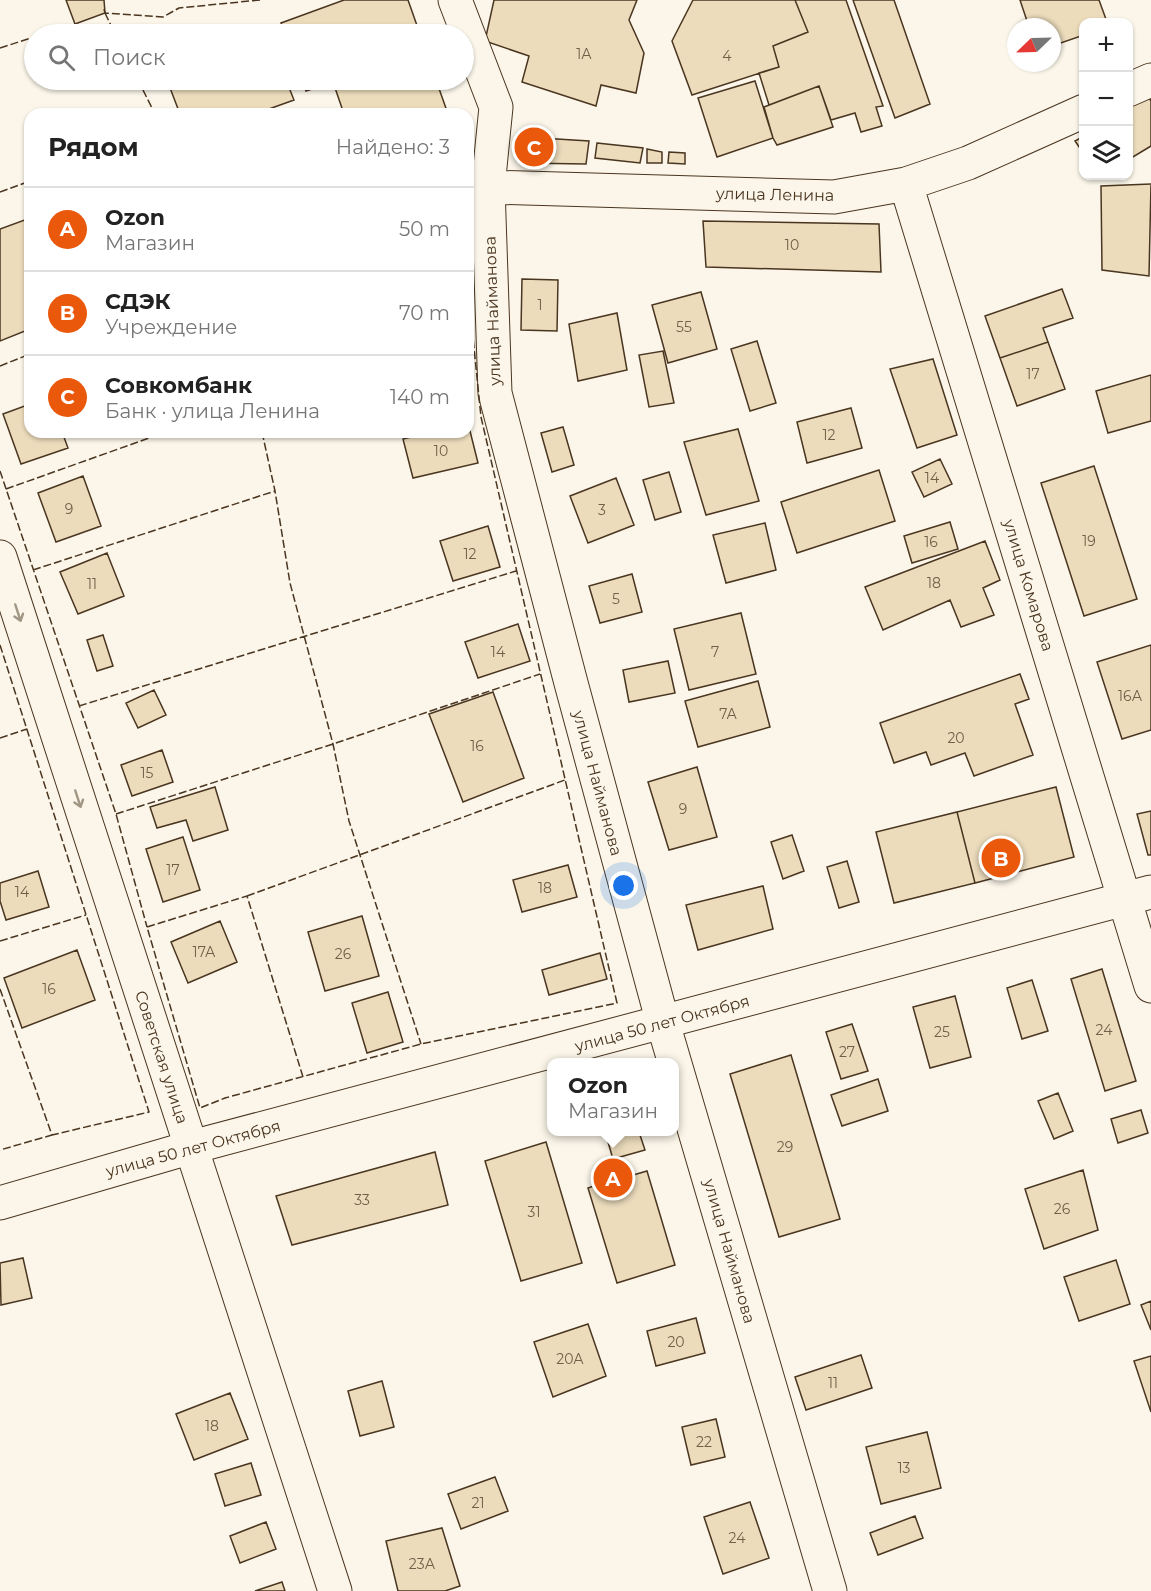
<!DOCTYPE html>
<html lang="ru">
<meta charset="utf-8">
<style>
body{margin:0;font-family:Montserrat,sans-serif;background:#f6f6f6;color:#222}
.controls{position:absolute;right:18px;top:18px;display:grid;overflow:hidden;border-radius:12px;box-shadow:0 2px 4px #0004}
.controls button{width:54px;height:54px;display:grid;place-items:center;padding:0;border:0;border-bottom:2px solid #e0e0e0;background:#fff;color:#222;font:30px sans-serif}
.compass{position:absolute;left:1007px;top:18px;width:54px;height:54px;border-radius:50%;background:#fff;box-shadow:0 2px 4px #0004;rotate:247deg}
.you{position:absolute;left:624px;top:886px;width:21px;height:21px;margin:-15px;border:4px solid #fff;border-radius:50%;background:#1a73e8;box-shadow:0 0 0 9px #1a73e833}
.badge{display:grid;place-items:center;width:39px;height:39px;border-radius:50%;background:#ea580c;color:#fff;font-size:20px;font-weight:700}
.pin{position:absolute;translate:-50% -50%;border:3px solid #fff;box-shadow:0 2px 6px #0006}
.popup{position:absolute;left:547px;top:1058px;width:132px;height:78px;box-sizing:border-box;display:grid;place-content:center;border-radius:12px;background:#fff;filter:drop-shadow(0 2px 4px #0005);font-size:20px;white-space:nowrap;color:#767676}
.popup b{font-size:22px;color:#222}
.popup::after{content:'';position:absolute;left:50%;top:100%;margin-left:-12px;border:12px solid transparent;border-top-color:#fff}
.list{margin:0;padding:0;list-style:none}
h2{display:flex;justify-content:space-between;align-items:center;height:78px;margin:0;padding:0 24px;font-size:26px}
h2 small{font-size:20px;font-weight:400;color:#767676}
.list li{display:grid;grid-template-columns:39px 1fr auto;gap:18px;align-items:center;box-sizing:border-box;height:84px;padding:0 24px;border-top:2px solid #e0e0e0}
.list b{display:block;font-size:22px;white-space:nowrap}
.list p{margin:0;font-size:20px;white-space:nowrap;color:#767676}
.list em{font-size:20px;font-style:normal;color:#767676}
.icon{flex:none;width:33px;height:33px;fill:none;stroke:currentColor;stroke-width:2;stroke-linecap:round;stroke-linejoin:round}
.map{position:relative;flex:none;width:1151px;height:1591px;overflow:hidden}
.search{position:absolute;background:#fff;box-shadow:0 2px 4px #0004;left:24px;top:24px;width:450px;height:66px;display:flex;align-items:center;gap:15px;box-sizing:border-box;padding:0 21px;border-radius:33px;color:#767676;font-size:22px}
.panel{position:absolute;background:#fff;box-shadow:0 2px 4px #0004;left:24px;top:108px;width:450px;height:330px;border-radius:18px}
.map>svg:first-child{display:block}
</style>
<div class="map">
<svg width="1151" height="1591" viewBox="0 0 1151 1591">
<rect width="100%" height="100%" fill="#fbf6e9"/>
<path fill="#ecdcbc" stroke="#4a3520" stroke-width="1.5" d="M66,0H104L105,13L75,24Z
M344,0H408L420,34H286L281,23Z
M494,0H637L629,20L644,53L636,93L601,85L596,106L522,82L529,56L485,41Z
M693,0H795L808,32L773,46L779,67L692,95L672,41Z
M795,0H846L883,106L876,107L882,126L861,132L855,113L831,120L819,86L769,105L759,73L779,67L773,46L808,32Z
M853,0H894L930,104L895,118Z
M1020,0H1099L1107,22H1084V35L1052,46V27H1029Z
M167,80H286L294,100L255,114H180Z
M302,80H436L448,114H344L333,82L306,91Z
M755,81L773,138L717,157L698,98Z
M819,86L833,127L777,145L773,138L764,107Z
M1148,96L1151,101V146L1128,160V108Z
M1084,136V154L1075,141Z
M524,137L589,141L586,164L522,163Z
M597,143L643,148L640,163L595,158Z
M647,149L662,152V163H647Z
M669,152L685,153V164L668,163Z
M1151,184L1149,276L1102,270L1101,186Z
M30,218V329L0,341V229Z
M703,221L879,224L881,272L706,267Z
M522,279L558,280L557,331L521,330Z
M1062,289L1073,318L1043,328L1048,342L1000,358L985,316Z
M701,292L717,349L668,363L652,305Z
M617,313L627,370L578,381L569,324Z
M757,341L776,403L750,411L731,349Z
M1048,342L1065,389L1017,406L1000,358Z
M663,351L674,403L649,407L639,355Z
M933,359L957,435L917,448L890,369Z
M1151,375V421L1108,433L1096,391Z
M30,404V432H62L68,448L21,464L3,414Z
M851,408L862,448L807,463L797,422Z
M468,423L478,463L413,478L403,439L431,432H468Z
M563,427L574,465L552,472L541,433Z
M738,429L759,501L706,515L684,442Z
M940,459L952,484L924,497L912,472Z
M1094,466L1137,599L1084,616L1041,483Z
M879,470L895,521L797,553L781,502Z
M669,472L681,512L655,520L643,480Z
M83,476L101,526L56,542L38,493Z
M616,478L634,525L588,543L570,496Z
M950,522L958,549L912,563L904,536Z
M765,523L776,570L726,583L713,535Z
M488,526L500,567L453,581L440,541Z
M985,541L1000,580L983,588L994,615L961,627L950,600L883,630L865,587Z
M107,553L124,596L78,614L60,572Z
M632,574L642,612L600,623L589,586Z
M741,613L756,674L689,690L674,629Z
M518,624L530,661L478,678L465,642Z
M103,635L113,666L97,671L87,640Z
M1151,645V730L1122,739L1097,662Z
M668,661L675,693L629,702L623,670Z
M1020,674L1029,699L1015,704L1033,755L974,776L965,753L931,765L926,752L894,763L880,723Z
M758,681L770,727L698,747L685,701Z
M154,690L166,715L138,728L126,703Z
M493,692L524,778L463,802L429,714Z
M162,750L173,782L132,796L121,765Z
M697,767L717,837L669,850L648,782Z
M215,787L228,830L193,841L186,820L157,828L150,807Z
M1056,787L1074,857L975,883L957,812Z
M1151,811V855H1148L1137,814Z
M957,812L975,883L894,903L876,832Z
M792,835L804,871L783,879L771,842Z
M183,837L200,890L163,902L146,849Z
M847,861L859,902L839,908L827,867Z
M568,865L577,897L522,912L513,880Z
M38,871L49,907L6,920L0,901V883Z
M763,886L773,929L698,950L686,905Z
M362,916L379,976L325,991L308,932Z
M220,921L237,962L188,983L171,942Z
M77,950L95,1000L22,1028L4,978Z
M600,953L607,979L549,995L542,970Z
M1102,969L1136,1081L1105,1091L1071,979Z
M1032,980L1048,1031L1022,1039L1007,988Z
M388,992L403,1042L367,1053L352,1003Z
M955,996L971,1057L930,1068L913,1007Z
M852,1024L868,1071L841,1079L826,1032Z
M791,1055L840,1219L779,1237L730,1074Z
M878,1079L888,1111L842,1126L831,1095Z
M1058,1093L1073,1131L1054,1139L1038,1101Z
M1141,1110L1148,1133L1118,1143L1111,1119Z
M605,1132H639L645,1150L613,1159Z
M546,1142L582,1263L521,1281L485,1161Z
M435,1152L448,1205L292,1245L276,1196Z
M620,1165L623,1178L647,1171L675,1265L617,1283L588,1188L606,1182L603,1170Z
M1083,1170L1098,1230L1044,1249L1025,1189Z
M23,1258L32,1298L1,1305L0,1263Z
M1116,1260L1130,1304L1079,1321L1064,1277Z
M1151,1301V1330L1141,1305Z
M696,1318L705,1353L656,1366L647,1331Z
M588,1324L606,1376L553,1397L534,1342Z
M861,1355L872,1388L806,1410L795,1377Z
M1151,1356V1412L1134,1361Z
M382,1381L394,1427L360,1436L348,1391Z
M230,1393L248,1439L194,1460L176,1414Z
M716,1419L725,1457L691,1465L682,1427Z
M927,1432L941,1488L881,1504L866,1447Z
M251,1463L261,1495L225,1506L215,1474Z
M495,1477L508,1511L461,1529L448,1494Z
M750,1502L769,1558L723,1574L704,1517Z
M915,1516L923,1538L878,1555L870,1533Z
M266,1522L276,1549L240,1563L230,1536Z
M442,1528L460,1586L445,1591H398L386,1541Z
M282,1582L285,1591H255Z"/>
<g fill="none" stroke-linecap="round" stroke-linejoin="round">
<g stroke="#4a3520" stroke-width="35">
<path id="minor" d="M455,0L496,107L488,187L495,393L571,683L663,1023L830,1591
M1128,90L1151,80
M906,184L1151,986
M488,187L834,197L906,184L968,163L1084,111
M0,557L335,1591
M0,1203L192,1147L1151,892"/>
</g>
<use href="#minor" stroke="#fbf6e9" stroke-width="33"/>
<path stroke="#4a3520" stroke-width="1.5" stroke-dasharray="8 3" stroke-linecap="butt" d="M104,9L105,13L163,17L179,8L260,0
M105,13L115,34
M42,34L77,24
M0,48L34,37
M138,80L155,114
M0,192L30,181
M0,366L30,354
M262,432L275,491L290,583L333,744L349,821L421,1044
M0,471L116,814L147,927
M6,489L166,432
M33,570L275,491
M0,645L149,1112L52,1135
M79,706L516,571
M0,738L27,729
M116,814L333,744L540,674
M247,896L565,780
M0,941L86,915
M0,989L52,1135L0,1150
M303,1077L247,896L147,927L200,1108L225,1098L421,1044L617,1003L481,417L470,308L471,238H468"/>
</g>
<defs><path id="oneway-shaft" d="M-6 0H5M1.5-3L5.5 0L1.5 3" fill="none" stroke-width="1.6" stroke-linecap="round" stroke-linejoin="round" transform="scale(1.5)"/></defs>
<g stroke="#a29684">
<use href="#oneway-shaft" transform="translate(18 613) rotate(72)"/>
<use href="#oneway-shaft" transform="translate(78 799) rotate(72)"/>
</g>
<g text-anchor="middle" stroke-width="4.5" stroke-linejoin="round" paint-order="stroke">
<g font-size="14" fill="#725f47">
<text x="584" y="59">1А</text>
<text x="727" y="61">4</text>
<text x="792" y="250">10</text>
<text x="540" y="310">1</text>
<text x="684" y="332">55</text>
<text x="1033" y="379">17</text>
<text x="829" y="440">12</text>
<text x="441" y="456">10</text>
<text x="932" y="483">14</text>
<text x="69" y="514">9</text>
<text x="602" y="515">3</text>
<text x="1089" y="546">19</text>
<text x="931" y="547">16</text>
<text x="470" y="559">12</text>
<text x="934" y="588">18</text>
<text x="92" y="589">11</text>
<text x="616" y="604">5</text>
<text x="498" y="657">14</text>
<text x="715" y="657">7</text>
<text x="1130" y="701">16А</text>
<text x="728" y="719">7А</text>
<text x="956" y="743">20</text>
<text x="477" y="751">16</text>
<text x="147" y="778">15</text>
<text x="683" y="814">9</text>
<text x="173" y="875">17</text>
<text x="545" y="893">18</text>
<text x="22" y="897">14</text>
<text x="204" y="957">17А</text>
<text x="343" y="959">26</text>
<text x="49" y="994">16</text>
<text x="1104" y="1035">24</text>
<text x="942" y="1037">25</text>
<text x="847" y="1057">27</text>
<text x="785" y="1152">29</text>
<text x="362" y="1205">33</text>
<text x="1062" y="1214">26</text>
<text x="534" y="1217">31</text>
<text x="676" y="1347">20</text>
<text x="570" y="1364">20А</text>
<text x="833" y="1388">11</text>
<text x="212" y="1431">18</text>
<text x="704" y="1447">22</text>
<text x="904" y="1473">13</text>
<text x="478" y="1508">21</text>
<text x="737" y="1543">24</text>
<text x="422" y="1569">23А</text>
</g>
<g font-size="16" fill="#4a3520" stroke="#fbf6e9">
<text transform="translate(775 194) rotate(1)" y="6">улица Ленина</text>
<text transform="translate(492 311) rotate(-92)" y="6">улица Найманова</text>
<text transform="translate(1029 585) rotate(73)" y="6">улица Комарова</text>
<text transform="translate(598 783) rotate(75)" y="6">улица Найманова</text>
<text transform="translate(662 1023) rotate(-15)" y="6">улица 50 лет Октября</text>
<text transform="translate(162 1057) rotate(72)" y="6">Советская улица</text>
<text transform="translate(193 1148) rotate(-15)" y="6">улица 50 лет Октября</text>
<text transform="translate(730 1251) rotate(74)" y="6">улица Найманова</text>
</g>
</g>
</svg>
<div class="controls">
<button>+</button>
<button>−</button>
<button><svg class="icon" aria-label="layers" viewBox="0 0 24 24"><path d="M12 4l9 5-9 5-9-5zM3 14l9 5 9-5"/></svg></button>
</div>
<svg class="compass" viewBox="-18 -18 36 36"><path d="M0-13l5 13h-10z" fill="#e53935"/><path d="M0 13l5-13h-10z" fill="#767676"/></svg>
<div class="you"></div>
<div class="pin badge" style="left:613px;top:1178px">A</div>
<div class="popup"><b>Ozon</b>Магазин</div>
<div class="pin badge" style="left:1001px;top:858px">B</div>
<div class="pin badge" style="left:534px;top:147px">C</div>
<div class="search"><svg class="icon" aria-label="search" viewBox="0 0 24 24"><circle cx="10" cy="10" r="6"/><path d="M15 15l6 6"/></svg>Поиск</div>
<section class="panel">
<h2>Рядом<small>Найдено: 3</small></h2>
<ul class="list">
<li><span class="badge">A</span><div><b>Ozon</b><p>Магазин</p></div><em>50 m</em></li>
<li><span class="badge">B</span><div><b>СДЭК</b><p>Учреждение</p></div><em>70 m</em></li>
<li><span class="badge">C</span><div><b>Совкомбанк</b><p>Банк · улица Ленина</p></div><em>140 m</em></li>
</ul>
</section>
</div>
